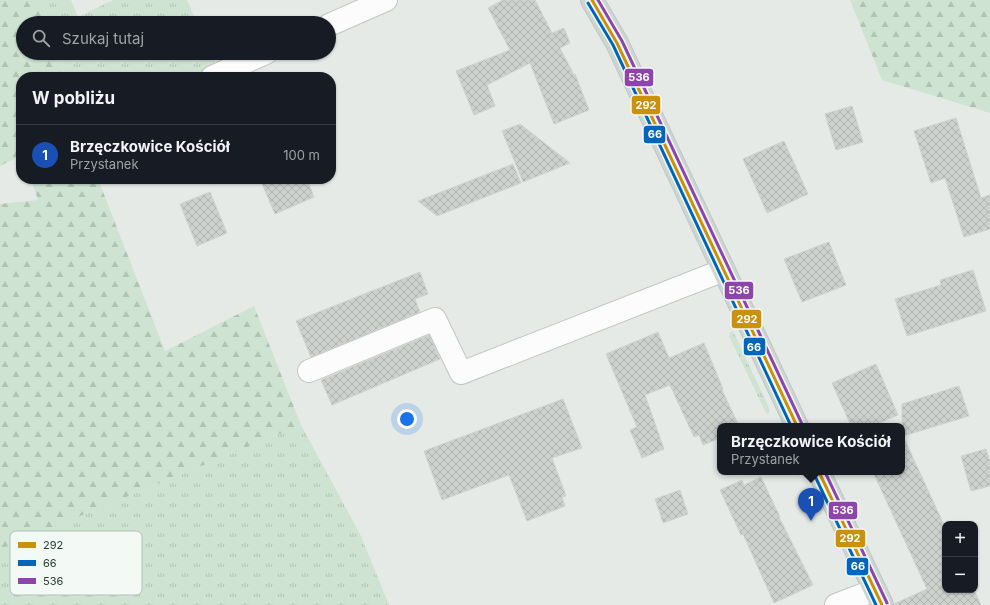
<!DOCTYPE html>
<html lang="pl">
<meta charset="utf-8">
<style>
body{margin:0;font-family:Inter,sans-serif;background:#242831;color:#f1f3f6}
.controls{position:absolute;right:12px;bottom:12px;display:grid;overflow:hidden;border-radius:8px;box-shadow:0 1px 3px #0004}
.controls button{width:36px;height:36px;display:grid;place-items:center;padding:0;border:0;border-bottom:1px solid #363941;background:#171b24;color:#f1f3f6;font:20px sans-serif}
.you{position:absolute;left:407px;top:419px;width:14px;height:14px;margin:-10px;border:3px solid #fff;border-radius:50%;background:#1a73e8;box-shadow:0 0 0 6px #1a73e833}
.badge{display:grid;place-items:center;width:26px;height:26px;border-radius:50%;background:#1a73e8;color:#fff;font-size:13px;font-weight:700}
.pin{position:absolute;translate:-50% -33px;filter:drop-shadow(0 1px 2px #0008)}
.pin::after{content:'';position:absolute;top:21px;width:14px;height:12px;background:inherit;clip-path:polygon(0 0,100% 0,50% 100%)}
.popup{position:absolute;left:717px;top:423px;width:188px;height:52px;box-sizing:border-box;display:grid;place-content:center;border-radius:8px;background:#171b24;filter:drop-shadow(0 1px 3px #0005);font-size:13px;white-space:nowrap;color:#9ea1a6}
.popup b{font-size:15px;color:#f1f3f6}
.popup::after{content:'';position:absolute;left:50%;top:100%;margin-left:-8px;border:8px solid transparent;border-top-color:#171b24}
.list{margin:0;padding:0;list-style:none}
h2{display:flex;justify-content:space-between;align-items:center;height:52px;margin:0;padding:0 16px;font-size:17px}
h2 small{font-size:13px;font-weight:400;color:#9ea1a6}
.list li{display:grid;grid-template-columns:26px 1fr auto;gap:12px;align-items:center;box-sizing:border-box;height:60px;padding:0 16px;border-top:1px solid #363941}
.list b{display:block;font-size:15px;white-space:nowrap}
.list p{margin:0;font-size:13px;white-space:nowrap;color:#9ea1a6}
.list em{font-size:13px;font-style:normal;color:#9ea1a6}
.icon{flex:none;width:22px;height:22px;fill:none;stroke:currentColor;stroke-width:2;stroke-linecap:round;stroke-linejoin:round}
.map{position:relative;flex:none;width:990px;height:605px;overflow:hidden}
.search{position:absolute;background:#171b24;box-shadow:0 1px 3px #0004;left:16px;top:16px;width:320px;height:44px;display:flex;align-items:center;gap:10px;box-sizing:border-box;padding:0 14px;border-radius:22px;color:#9ea1a6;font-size:15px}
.panel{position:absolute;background:#171b24;box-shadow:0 1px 3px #0004;left:16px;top:72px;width:320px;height:112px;border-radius:16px}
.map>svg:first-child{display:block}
</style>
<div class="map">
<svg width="990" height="605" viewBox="0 0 990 605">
<defs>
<pattern id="grass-tufts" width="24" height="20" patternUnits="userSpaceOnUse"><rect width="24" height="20" fill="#cee3d1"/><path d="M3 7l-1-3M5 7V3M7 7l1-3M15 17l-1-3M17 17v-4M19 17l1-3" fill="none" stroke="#b1c4b4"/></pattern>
<pattern id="forest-firs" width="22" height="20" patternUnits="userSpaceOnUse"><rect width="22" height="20" fill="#cee3d1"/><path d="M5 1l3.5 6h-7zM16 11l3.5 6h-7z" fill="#b1c4b4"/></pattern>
<pattern id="building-cross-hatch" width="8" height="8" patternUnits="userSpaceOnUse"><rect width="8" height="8" fill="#ccd1ce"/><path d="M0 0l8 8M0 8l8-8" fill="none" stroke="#afb4b1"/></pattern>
</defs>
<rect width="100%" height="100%" fill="#e5eae7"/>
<path fill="url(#grass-tufts)" d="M40,0H71L78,17L113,0H187L197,23H50Z
M59,53H211L218,68L196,77H65Z
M733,331L770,410L767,415L729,336L730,332Z
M301,425L361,536L389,605H0V549Z"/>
<path fill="url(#forest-firs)" d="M0,0H40L50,23H23V53H59L65,77H21V156L0,166Z
M850,0H990V113L882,80Z
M31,179H98L165,351L254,306L301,425L0,549V204L38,200Z"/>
<path fill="url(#building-cross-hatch)" stroke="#ced3d0" d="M503,0H535L552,33L564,28L570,43L560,48L574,75L575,74L589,110L554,124L530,63L487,85L495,106L474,115L456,71L510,50L488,8Z
M852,106L863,142L836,150L825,114Z
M956,118L981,198L990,195V229L964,237L945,178L931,183L914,131Z
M520,124L570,163L523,182L502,131Z
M784,141L808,194L767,213L743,159Z
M513,164L521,183L437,216L418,201Z
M260,179H307L314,197L275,214Z
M210,192L227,233L197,246L180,204Z
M829,242L846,285L802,302L784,259Z
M973,270L986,311L907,336L895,299L941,285L940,280Z
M420,272L428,294L415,299L420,312L311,357L296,321Z
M658,332L669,358L704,343L723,389L722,390L739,426H720V438L703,445L699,435L694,437L670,385L645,395L664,449L642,458L630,430L637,427L606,354Z
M429,335L440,359L332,405L321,380Z
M876,364L898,415L872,426H851L832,383Z
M959,386L969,416L903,436L945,527V590H974L981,605H894V604L927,589L873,472H902V404Z
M563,399L582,448L552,458L566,496L562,497L565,506L527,521L509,475L442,500L424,451Z
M986,449L990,462V486L971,491L961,456Z
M761,477L780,517H779L813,585L774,603L743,534L741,535L720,490L742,480L744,485Z
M680,490L688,514L663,523L655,499Z"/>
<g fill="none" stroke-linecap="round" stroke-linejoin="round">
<g stroke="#c2c7c4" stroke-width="24">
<path id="minor" d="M329,25L386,0
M212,77L266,53
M309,371L435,319L461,373L724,270
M836,605L875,590"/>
</g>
<g stroke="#bdc6c2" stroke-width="24">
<path id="major" d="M592,0L617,43L797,426
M819,472L882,605"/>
</g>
<use href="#minor" stroke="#fbfcfb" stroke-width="22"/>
<use href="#major" stroke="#ced6d3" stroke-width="22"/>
<g stroke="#f3f9f5" stroke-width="6">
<path id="bus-1" d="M592,0L617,43L797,426
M819,472L882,605"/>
</g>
<g stroke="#f3f9f5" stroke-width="6">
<path id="bus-2" d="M588,3L613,45L791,426
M814,474L876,605"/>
</g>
<g stroke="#f3f9f5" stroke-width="6">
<path id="bus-3" d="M598,0L622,41L802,424
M825,472L887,603"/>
</g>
<use href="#bus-1" stroke="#cc910a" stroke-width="3"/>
<use href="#bus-2" stroke="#0065bd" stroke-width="3"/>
<use href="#bus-3" stroke="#8e44ad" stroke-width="3"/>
</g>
<rect x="10" y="531" width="132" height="64" rx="6" fill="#f3f9f5" stroke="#b4c1ba" stroke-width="1"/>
<rect x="18" y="542" width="18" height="6" fill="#cc910a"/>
<rect x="18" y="560" width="18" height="6" fill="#0065bd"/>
<rect x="18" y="578" width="18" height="6" fill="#8e44ad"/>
<g font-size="11" fill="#223e32">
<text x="43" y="549">292</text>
<text x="43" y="567">66</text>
<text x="43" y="585">536</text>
</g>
<g stroke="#f3f9f5" stroke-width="1.5">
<rect x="624" y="68" width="30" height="19" rx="4" fill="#8e44ad"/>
<rect x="631" y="95" width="30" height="20" rx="4" fill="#cc910a"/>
<rect x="643" y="125" width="23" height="19" rx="4" fill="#0065bd"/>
<rect x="724" y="281" width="30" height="19" rx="4" fill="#8e44ad"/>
<rect x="731" y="309" width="31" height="20" rx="4" fill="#cc910a"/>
<rect x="743" y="337" width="23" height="19" rx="4" fill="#0065bd"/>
<rect x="828" y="501" width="30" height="19" rx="4" fill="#8e44ad"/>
<rect x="835" y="529" width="31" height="19" rx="4" fill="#cc910a"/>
<rect x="846" y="557" width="23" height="19" rx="4" fill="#0065bd"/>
</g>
<g font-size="11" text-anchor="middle" font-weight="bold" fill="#fff">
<text x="639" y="81">536</text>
<text x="646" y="109">292</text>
<text x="655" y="138">66</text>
<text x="739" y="294">536</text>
<text x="747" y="323">292</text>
<text x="754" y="351">66</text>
<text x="843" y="514">536</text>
<text x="850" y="542">292</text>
<text x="858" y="570">66</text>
</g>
</svg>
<div class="controls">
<button>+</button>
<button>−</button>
</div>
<div class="you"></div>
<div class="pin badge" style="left:811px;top:521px;background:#1a4fb4">1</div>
<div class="popup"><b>Brzęczkowice Kościół</b>Przystanek</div>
<div class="search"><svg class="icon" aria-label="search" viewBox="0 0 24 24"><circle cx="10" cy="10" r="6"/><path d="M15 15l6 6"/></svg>Szukaj tutaj</div>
<section class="panel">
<h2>W pobliżu<small></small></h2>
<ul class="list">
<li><span class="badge" style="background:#1a4fb4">1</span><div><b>Brzęczkowice Kościół</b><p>Przystanek</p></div><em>100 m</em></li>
</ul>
</section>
</div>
